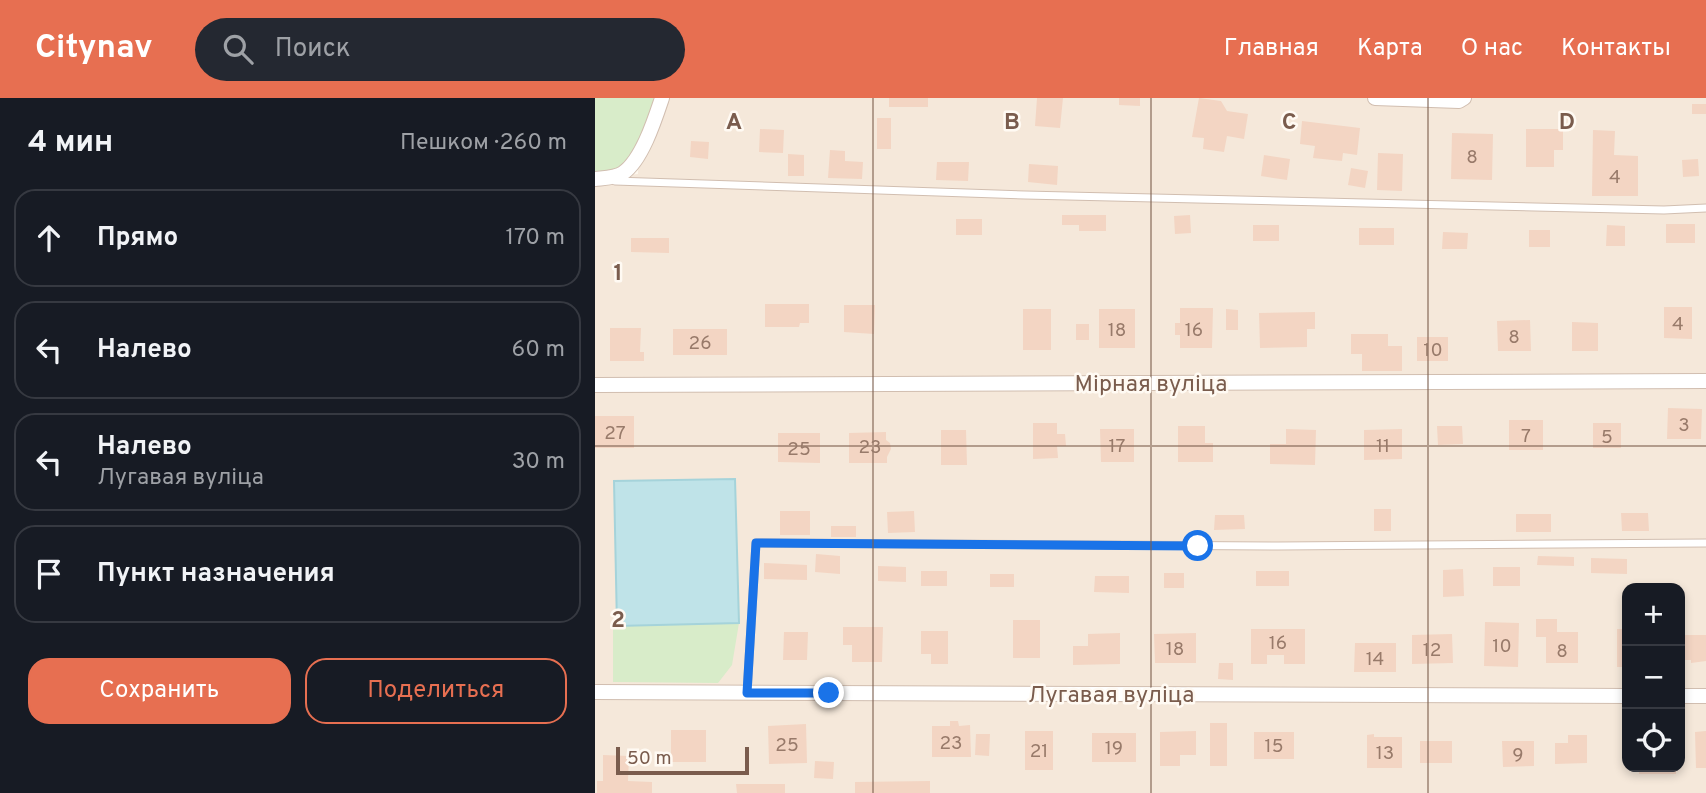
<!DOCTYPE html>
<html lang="ru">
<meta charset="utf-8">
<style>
body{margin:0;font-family:Overpass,sans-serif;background:#242831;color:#f1f3f6}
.controls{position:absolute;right:21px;bottom:21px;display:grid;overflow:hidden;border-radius:14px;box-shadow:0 4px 10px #0003}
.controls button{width:63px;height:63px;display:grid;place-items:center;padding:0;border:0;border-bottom:2px solid #363941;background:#171b24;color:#f1f3f6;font:35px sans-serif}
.scale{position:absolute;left:21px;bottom:18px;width:133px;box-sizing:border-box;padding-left:7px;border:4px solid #7a5c4d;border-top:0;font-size:19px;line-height:24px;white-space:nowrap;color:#7a5c4d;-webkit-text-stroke:5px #fffaf3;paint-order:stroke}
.stop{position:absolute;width:21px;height:21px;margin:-16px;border:5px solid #1a73e8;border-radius:50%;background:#fff}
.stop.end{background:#1a73e8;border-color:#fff;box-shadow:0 2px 7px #0008}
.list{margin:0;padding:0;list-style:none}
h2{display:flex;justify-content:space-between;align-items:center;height:91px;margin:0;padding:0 28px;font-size:30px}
h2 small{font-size:23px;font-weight:400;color:#9ea1a6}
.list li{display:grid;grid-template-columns:46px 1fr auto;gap:21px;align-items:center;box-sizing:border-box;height:98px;margin:0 14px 14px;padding:0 14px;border:2px solid #363941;border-radius:21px}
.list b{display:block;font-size:26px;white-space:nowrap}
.list p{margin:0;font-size:23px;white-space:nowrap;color:#9ea1a6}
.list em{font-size:23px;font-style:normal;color:#9ea1a6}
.actions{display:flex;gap:14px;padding:21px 28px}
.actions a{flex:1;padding:16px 0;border:2px solid #e76f51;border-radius:21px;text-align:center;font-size:24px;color:#e76f51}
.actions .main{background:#e76f51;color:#fff}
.icon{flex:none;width:38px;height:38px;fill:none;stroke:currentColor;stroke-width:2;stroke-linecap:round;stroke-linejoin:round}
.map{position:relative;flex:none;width:1111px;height:695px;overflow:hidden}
header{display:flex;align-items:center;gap:42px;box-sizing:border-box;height:98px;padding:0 35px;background:#e76f51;color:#fff}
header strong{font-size:33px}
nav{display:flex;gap:38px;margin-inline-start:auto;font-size:24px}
.search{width:490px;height:63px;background:#242831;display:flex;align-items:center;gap:18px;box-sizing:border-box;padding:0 24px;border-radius:38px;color:#9ea1a6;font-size:26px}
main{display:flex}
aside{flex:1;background:#171b24}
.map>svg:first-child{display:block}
</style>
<header>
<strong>Citynav</strong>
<div class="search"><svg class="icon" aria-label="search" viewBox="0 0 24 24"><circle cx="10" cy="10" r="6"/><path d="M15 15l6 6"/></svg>Поиск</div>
<nav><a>Главная</a><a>Карта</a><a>О нас</a><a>Контакты</a></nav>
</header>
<main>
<aside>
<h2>4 мин<small>Пешком · 260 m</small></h2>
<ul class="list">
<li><svg class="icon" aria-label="ahead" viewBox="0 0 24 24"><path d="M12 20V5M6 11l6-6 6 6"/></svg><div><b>Прямо</b></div><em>170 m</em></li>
<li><svg class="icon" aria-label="left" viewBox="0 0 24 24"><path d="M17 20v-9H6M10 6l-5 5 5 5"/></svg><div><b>Налево</b></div><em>60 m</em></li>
<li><svg class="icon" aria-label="left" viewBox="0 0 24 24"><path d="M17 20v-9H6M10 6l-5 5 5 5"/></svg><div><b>Налево</b><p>Лугавая вуліца</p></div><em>30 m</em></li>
<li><svg class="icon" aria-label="arrive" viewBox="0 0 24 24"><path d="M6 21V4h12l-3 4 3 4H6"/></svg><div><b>Пункт назначения</b></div></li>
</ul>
<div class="actions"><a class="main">Сохранить</a><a>Поделиться</a></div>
</aside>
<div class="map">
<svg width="1111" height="695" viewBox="0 0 1111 695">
<rect width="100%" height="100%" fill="#fdf6ec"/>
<path fill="#f5e8da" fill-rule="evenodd" d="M55,0H1111V695H0V81L43,76L44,55ZM1032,490H1085V669H1032Z"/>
<path fill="#d8ecc9" d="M0,0H58V29L28,75L0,80Z
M144,525L137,567L123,585L18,584V531L22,528Z"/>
<path fill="#bfe3e8" stroke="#a5d3da" stroke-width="2" d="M140,381L144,525L22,528L19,383Z"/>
<path fill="#f3d5c3" d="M294,0H333V9H294Z
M442,0H468L465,30L440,28Z
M524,0H545V8L524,7Z
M604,0L626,3L632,13L653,16L649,41L632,38L629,54L608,51L609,40L597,39Z
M1097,6H1111V16H1097Z
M282,20H296V51H282Z
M707,23L765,30L762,57L748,55L747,63L718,60L720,48L705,46Z
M165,31L189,32L188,55L164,54Z
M931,31H968V52H959V69H931Z
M998,32L1020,33L1019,57L1043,58V98H997Z
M857,35L898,36L897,82L856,81Z
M96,43L114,44L113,61L95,59Z
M235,52L250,53V63L268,64L267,81L233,80Z
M783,55L808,56L807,93L782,92Z
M193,56L209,57V78H193Z
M669,57L695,61L692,82L666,78Z
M1103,61L1104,78L1088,79L1087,62Z
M342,64H374L373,83L341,82Z
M434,66L463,68L462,87L433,84Z
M756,70L773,73L770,90L753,87Z
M467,117H511V133H484V127H467Z
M595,117L596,135L580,136L579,118Z
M361,121H387V137H361Z
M1071,126H1100V145H1071Z
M658,127H684V143H658Z
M1012,127L1030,128V148H1011Z
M764,130H799V147H764Z
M934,132H955V149H934Z
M848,134L873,135L872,151H847Z
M36,140H74V155L36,154Z
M170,206H214V225H205L204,229H170Z
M249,207H280L279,236L249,234Z
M1069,209H1097V241L1069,240Z
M585,210H618L617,250H585V237H580V225H585Z
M428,211H456V252H428Z
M504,211H540V250H504Z
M631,211L643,212V232H631Z
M720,214V231H712V249L665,250L664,215Z
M935,222L936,253H903L902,223Z
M977,224L1003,225V253H977Z
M481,226H494V242H481Z
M15,230H46L45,254H49V263H15Z
M78,231H132V257H78Z
M756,236H793V248H807V273H767V256H756Z
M822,239H853V263H822Z
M1073,310L1107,311L1106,341H1072Z
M0,318H39V350H0Z
M914,322H948V352H914Z
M438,325H462V336H470L471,348H462L463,360L438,361Z
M998,325H1026V350H998Z
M583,328H610V345H618V364H583Z
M842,328H867L868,346L843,347Z
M505,331H539V364H506Z
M691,331L721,332L720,367L675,366V346H691Z
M807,331V361L769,362V332Z
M346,332H371L372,367H346Z
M291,334V342L295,345L296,351L292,359V365H254V335Z
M183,335H225V365L183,364Z
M779,411H796V433H779Z
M185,413H215V437H185Z
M319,413L320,434L293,435L292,414Z
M1026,415H1053L1054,433H1027Z
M921,416H956V434H921Z
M620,417H649L650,431L619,432Z
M236,428H261V439H236Z
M221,456L245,458V476L220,474Z
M943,458L979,459V468L942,467Z
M996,460L1032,461V476L996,475Z
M169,465L212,467V482L169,481Z
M283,468L311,469V484L283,483Z
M898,469H925V488H898Z
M868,471L869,498L848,499V472Z
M326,473H352V488H326Z
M661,473H694V488H661Z
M569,475H589V490H569Z
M395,476H419V489H395Z
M500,478H534V495L499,494Z
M941,521H962V534H983V565H951V539H941Z
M418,522H445V560H418Z
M890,524L924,525L923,569L889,568Z
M248,529H288L287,564H257V547H248Z
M656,531H710V566H689V557H672V566H656Z
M1022,531H1032V569H1022Z
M326,533H353V566H336V556H326Z
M189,534H213L212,562H188Z
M525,535V566L478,567V548H493V536Z
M601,535V565H560L559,536Z
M857,536L858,565L817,566V537Z
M1087,537H1111V563L1096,565V562H1087Z
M760,545H801V574H759Z
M624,565H638V582L623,581Z
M355,623H363L364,628L375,627L376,659H337V628H355Z
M615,625H632V668H615Z
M211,626L212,665L174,666L173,628Z
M76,632H111V664H76Z
M430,633H458V672H430Z
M601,633V657H585V668H565V634Z
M1111,633V670H1101L1100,634Z
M659,634H699V661H659Z
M497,635H541V664H497Z
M381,636H395L394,658L380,657Z
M779,636V639H807V670H772V637Z
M973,637H992V665L960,666V645H973Z
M825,643H857V665H825Z
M907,643H939V668L908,669Z
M8,657L34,658L33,683L57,684V695H2V683H8Z
M220,663L239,664L238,681L219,680Z
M1044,669H1081V676H1044Z
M335,683V695H260V684Z
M141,686H190V695H142Z"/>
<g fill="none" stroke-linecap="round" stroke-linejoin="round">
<g stroke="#d1beb0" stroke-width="9">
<path id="service" d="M20,83L430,97L1069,112L1111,110
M152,595L161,445L683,448L1111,445"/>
</g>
<g stroke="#d1beb0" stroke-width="16">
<path id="minor" d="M780,0L864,3L869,0
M0,81C8,80 21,80 28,75C47,62 60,21 67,0
M0,287L1111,283
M0,594L1032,598
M1085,598H1111"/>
</g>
<use href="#service" stroke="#fff" stroke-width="7"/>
<use href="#minor" stroke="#fff" stroke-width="14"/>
</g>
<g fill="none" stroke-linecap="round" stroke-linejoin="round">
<path stroke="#1a73e8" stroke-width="9" d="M234,595H152L161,445L603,448"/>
</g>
<path fill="none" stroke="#7a5c4d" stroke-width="2" stroke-opacity="0.55" d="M278,0V695M556,0V695M833,0V695M0,348H1111"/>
<g text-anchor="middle" stroke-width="5" stroke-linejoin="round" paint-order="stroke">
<g font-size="19" fill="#987a6a">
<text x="877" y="65">8</text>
<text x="1020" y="85">4</text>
<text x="1083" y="232">4</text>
<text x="522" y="238">18</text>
<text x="599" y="238">16</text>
<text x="919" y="245">8</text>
<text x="105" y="251">26</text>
<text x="838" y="258">10</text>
<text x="1089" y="333">3</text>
<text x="20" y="341">27</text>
<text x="931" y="344">7</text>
<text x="1012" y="345">5</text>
<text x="522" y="354">17</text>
<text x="788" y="354">11</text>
<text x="275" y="355">23</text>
<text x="204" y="357">25</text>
<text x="683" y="551">16</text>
<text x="907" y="554">10</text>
<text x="580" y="557">18</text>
<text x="837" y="558">12</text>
<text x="967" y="559">8</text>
<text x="780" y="567">14</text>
<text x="356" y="651">23</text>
<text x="192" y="653">25</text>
<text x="679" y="654">15</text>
<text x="519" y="656">19</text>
<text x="444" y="659">21</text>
<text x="790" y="661">13</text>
<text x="923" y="663">9</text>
</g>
<g font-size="23" fill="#7a5c4d" stroke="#fffaf3">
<text x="556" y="293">Мірная вуліца</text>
<text x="516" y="604">Лугавая вуліца</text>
</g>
</g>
<g font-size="23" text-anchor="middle" font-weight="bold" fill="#7a5c4d" stroke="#fffaf3" stroke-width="5" stroke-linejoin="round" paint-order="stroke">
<text x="139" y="31">A</text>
<text x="417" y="31">B</text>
<text x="694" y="31">C</text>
<text x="972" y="31">D</text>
<text x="23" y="182">1</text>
<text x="23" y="529">2</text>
</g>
</svg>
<div class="controls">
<button>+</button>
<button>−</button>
<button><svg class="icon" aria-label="locate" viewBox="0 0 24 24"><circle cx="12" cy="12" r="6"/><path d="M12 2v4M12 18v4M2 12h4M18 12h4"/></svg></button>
</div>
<div class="scale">50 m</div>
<div class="stop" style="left:603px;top:448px"></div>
<div class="stop end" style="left:234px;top:595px"></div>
</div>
</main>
